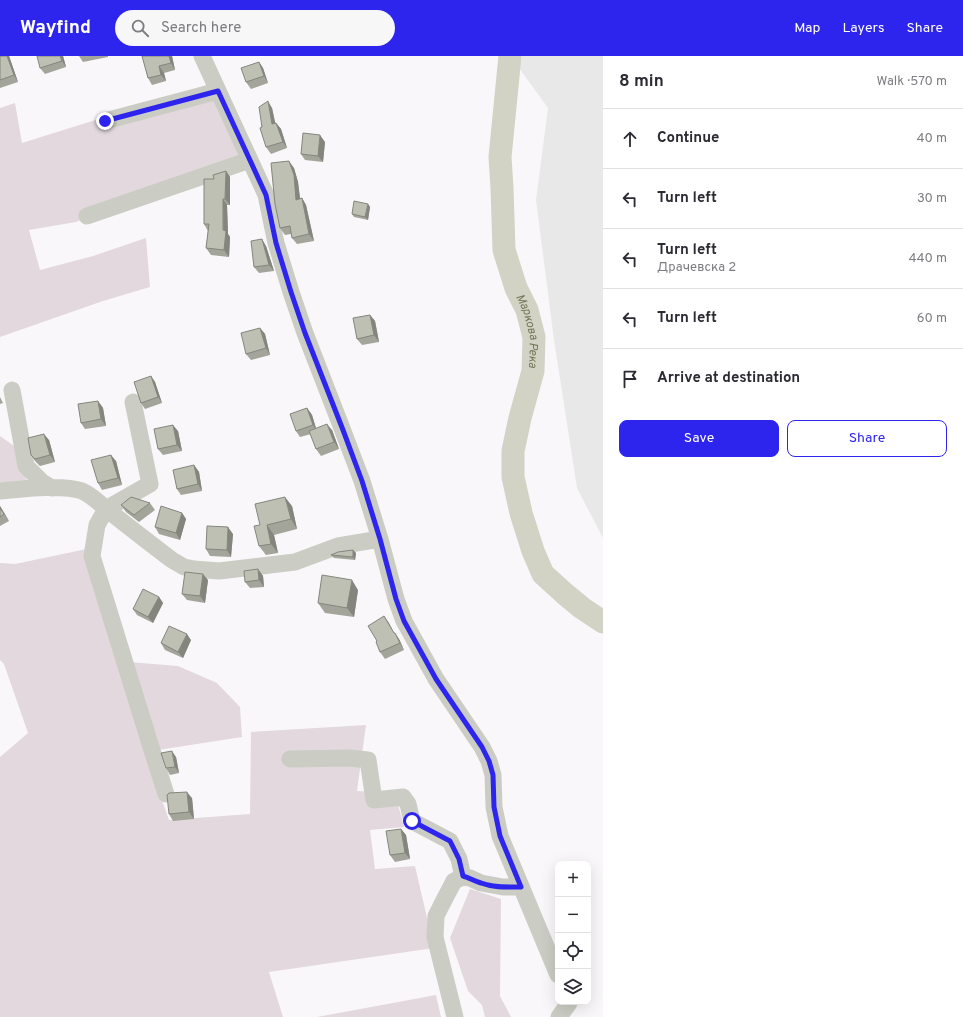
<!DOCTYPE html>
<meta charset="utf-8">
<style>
body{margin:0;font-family:Overpass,sans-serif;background:#f7f7f7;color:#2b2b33}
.controls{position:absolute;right:12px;bottom:12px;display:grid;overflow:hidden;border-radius:8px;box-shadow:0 4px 16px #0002}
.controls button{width:36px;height:36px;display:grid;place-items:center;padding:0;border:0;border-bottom:1px solid #e1e1e2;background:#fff;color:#2b2b33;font:20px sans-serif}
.stop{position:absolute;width:12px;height:12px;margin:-9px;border:3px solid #2d24ed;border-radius:50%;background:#fff}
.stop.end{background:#2d24ed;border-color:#fff;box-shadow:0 1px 4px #0008}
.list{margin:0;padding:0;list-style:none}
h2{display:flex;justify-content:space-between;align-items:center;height:52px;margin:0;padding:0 16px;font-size:17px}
h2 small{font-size:13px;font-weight:400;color:#7c7c81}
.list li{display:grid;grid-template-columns:26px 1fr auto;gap:12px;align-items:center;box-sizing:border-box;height:60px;padding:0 16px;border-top:1px solid #e1e1e2}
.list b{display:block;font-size:15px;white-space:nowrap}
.list p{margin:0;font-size:13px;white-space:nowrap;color:#7c7c81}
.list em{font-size:13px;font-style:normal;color:#7c7c81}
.actions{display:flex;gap:8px;padding:12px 16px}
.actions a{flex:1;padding:9px 0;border:1px solid #2d24ed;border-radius:8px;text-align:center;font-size:14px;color:#2d24ed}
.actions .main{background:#2d24ed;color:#fff}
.icon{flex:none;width:22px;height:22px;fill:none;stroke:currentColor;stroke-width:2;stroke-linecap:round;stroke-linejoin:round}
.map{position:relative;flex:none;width:603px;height:961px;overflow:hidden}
header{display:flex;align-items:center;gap:24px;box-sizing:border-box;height:56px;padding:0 20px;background:#2d24ed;color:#fff}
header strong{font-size:19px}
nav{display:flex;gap:22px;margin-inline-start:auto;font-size:14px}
.search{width:280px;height:36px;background:#f7f7f7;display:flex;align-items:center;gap:10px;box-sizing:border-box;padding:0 14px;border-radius:22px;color:#7c7c81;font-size:15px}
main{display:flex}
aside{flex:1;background:#fff}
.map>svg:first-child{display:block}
</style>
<header>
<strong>Wayfind</strong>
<div class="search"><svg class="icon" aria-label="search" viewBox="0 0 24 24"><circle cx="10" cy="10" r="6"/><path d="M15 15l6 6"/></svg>Search here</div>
<nav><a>Map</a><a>Layers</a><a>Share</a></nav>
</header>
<main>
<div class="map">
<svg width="603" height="961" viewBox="0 0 603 961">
<rect width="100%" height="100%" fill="#f9f7fa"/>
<path fill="#e9e8e8" d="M522,0H603V482L577,432L554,284L536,144L548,52L519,12Z"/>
<path fill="#e2d8dd" d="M207,29L242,100L76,166L29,174L40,214L93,200L146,182L150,231L103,245L0,281V52L15,47L22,87Z
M0,380L17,392L28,429L0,432Z
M96,491L129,606L178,610L217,627L240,651L242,681L145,696L169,764L250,758L251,676L366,669L357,735L395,737L404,771L370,774L375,813L415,810L434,892L269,916L283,961H0V701L28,677L4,608L0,604V507L15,508Z
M470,833L501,843L500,940L511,961H485L482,949L468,935L450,882Z
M436,939L441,961H317Z"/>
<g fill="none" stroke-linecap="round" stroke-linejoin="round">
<path stroke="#d2d3c5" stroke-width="23" id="s1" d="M510,0L500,101L502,132L504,194L516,232L527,254L534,281L533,315L520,362L513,395V421L521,457L533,495L543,518L565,538L582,552L603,566"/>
<path stroke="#cbcdc4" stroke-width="17" d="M202,0L266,139L276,187L291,236L305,277L343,375L362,425L380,483L396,543L404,565L436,623L482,691L489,705L493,719L494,751L500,780L558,919
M105,65L218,35
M87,160L250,104
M12,334L26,410L42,426L52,432
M133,346L150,428L106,453L97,469L92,500L150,688L166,738
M0,435C22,433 62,428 82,435C93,440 100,448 109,455C130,472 151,488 172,504L184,511L194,513L219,515L295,506L338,490L380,483
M290,703L350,702L368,704L374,744L403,741L408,748L412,765L450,785L459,803L463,821
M455,961L435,881L436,860L442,848L454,825L463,821L470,822L481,827L503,831H521
M559,961L569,947"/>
</g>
<path fill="#a3a59a" d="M0,0H9L18,26L0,32Z
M63,0L66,11L45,18L40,12Z
M79,0H108V1L83,6Z
M142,0H172L175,14L164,17L166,25L152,29L148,22Z
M259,6L263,12L268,27L251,33L246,26Z
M272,52L275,67H276L281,73L287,92L271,98L266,91L262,71Z
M325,86L323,106L305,104L301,98Z
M294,112L298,126L300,143L302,142L306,149L314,185L297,188L292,182L291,178L285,179L280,172Z
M226,115L230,121V149H227L228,178L230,181L229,201L211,199L206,192L208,175L204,168L214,123Z
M368,148L370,151L368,164L354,161L352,158Z
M266,190L274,215L259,217L254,211Z
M370,259L375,265L379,286L362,289L357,283Z
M260,272L265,278L270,299L251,304L246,298Z
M151,320L155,326L162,347L145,353L141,347Z
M0,341L3,347L0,348Z
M98,345L103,352L106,370L85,373L81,367Z
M307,352L312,359L316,372L332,374L339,393L321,400L316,393L311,378L300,381L296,375Z
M178,375L182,395L163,399L158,393Z
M49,384L55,406L40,410L35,405L31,399Z
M116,405L122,429L102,434L98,427Z
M194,409L199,416L202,435L181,439L177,433Z
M150,447L155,454L139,466L126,456L121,449Z
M0,450L9,465L0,470Z
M292,450L297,473L274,479L278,497L266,499L259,490L260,469Z
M182,457L186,463L180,484L159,478L155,471Z
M233,478L231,501L210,500L206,493Z
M353,494L356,497L355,504L334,502L331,499Z
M258,513L263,520L264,531L250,532L245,526Z
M208,524L205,547L187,544L182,538Z
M358,534L354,561L325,557L318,547Z
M159,541L163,547L153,567L137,559L133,553Z
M384,560L394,577L399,583L404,594L385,603L380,596L377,585Z
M191,584L183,602L165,594L161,587Z
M176,701L179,717L170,719L166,712Z
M192,742L194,763L173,765L169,758Z
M401,773L406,779L410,803L395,806L390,799Z"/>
<path fill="#84867d" d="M7,0H9L18,26L14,19Z
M60,0H63L66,11L62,5Z
M169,0H172L175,14L171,7Z
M259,6L263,12L268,27L264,20Z
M159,10L164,17L166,25L161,19Z
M268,45L272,52L277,75L272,68Z
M276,67L281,73L287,92L283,86Z
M320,79L325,86L323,106L318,100Z
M289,105L294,112L298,126L301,150L296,144Z
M226,115L230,121V149L225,143Z
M302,142L306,149L314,185L309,178Z
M223,143L227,149L228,178L230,181L229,201L224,194Z
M368,148L370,151L368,164L365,161Z
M262,183L266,190L274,215L269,209Z
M370,259L375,265L379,286L374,279Z
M260,272L265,278L270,299L266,292Z
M151,320L155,326L162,347L158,341Z
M98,345L103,352L106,370L101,363Z
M307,352L312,359L317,376L313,369Z
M327,368L332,374L339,393L334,386Z
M173,369L178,375L182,395L177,389Z
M44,378L49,384L55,406L50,399Z
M111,399L116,405L122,429L118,422Z
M194,409L199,416L202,435L198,428Z
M285,441L292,450L297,473L291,463Z
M0,450L9,465L4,458L0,452Z
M182,457L186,463L180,484L176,477Z
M267,469L274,479L278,497L271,488Z
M228,471L233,478L231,501L227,494Z
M353,494L356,497L355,504L353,501Z
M258,513L263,520L264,531L259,524Z
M203,518L208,524L205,547L200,540Z
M352,524L358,534L354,561L347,552Z
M159,541L163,547L153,567L148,561Z
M384,560L389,567L397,583L395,577L399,583L404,594Z
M187,578L191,584L183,602L178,596Z
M172,695L176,701L179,717L175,711Z
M187,736L192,742L194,763L189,756Z
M401,773L406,779L410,803L405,797Z"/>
<path fill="#bdc0b3" stroke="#84867d" d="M0,0H7L14,19L0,24Z
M37,0H60L62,5L40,12Z
M142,0H169L171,7L159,10L161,19L148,22Z
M259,6L264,20L246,26L241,12Z
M268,45L272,68L276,67L283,86L266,91L260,72L262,71L259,51Z
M303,77L320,79L318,100L301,98Z
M289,105L294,119L296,144L302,142L309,178L292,182L290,170L280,172L275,148L271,107Z
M226,115L225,143H223V174L226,175L224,194L206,192L209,168H204V123H214L213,119Z
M354,145L368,148L365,161L352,158Z
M262,183L269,209L254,211L251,185Z
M370,259L374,279L357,283L353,262Z
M260,272L266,292L246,298L241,277Z
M151,320L158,341L141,347L134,326Z
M98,345L101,363L81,367L78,348Z
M307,352L313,369L296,375L290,358Z
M327,368L334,386L316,393L309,375Z
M173,369L177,389L158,393L154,373Z
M44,378L50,399L35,403L31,399L28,382Z
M111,399L118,422L98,427L91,404Z
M194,409L198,428L177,433L173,414Z
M131,441L150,447L134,459L121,449Z
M285,441L291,463L267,469L271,488L259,490L254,470L260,469L255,448Z
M161,450L182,457L176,477L155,471Z
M0,452L4,458L0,461Z
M207,470L228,471L227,494L206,493Z
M353,494V501L331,499L338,496Z
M258,513L259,524L245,526L244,515Z
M185,516L203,518L200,540L182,538Z
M322,519L352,524L347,552L318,547Z
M143,533L159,541L148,561L133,553Z
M384,560L394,577H395L400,587L380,596L376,586L377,585L368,570Z
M169,570L187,578L178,596L161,587Z
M172,695L175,711L166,712L161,697Z
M187,736L189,756L169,758L167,739L169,737Z
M401,773L405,797L390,799L386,775Z"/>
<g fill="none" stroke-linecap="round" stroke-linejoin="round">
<path stroke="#2d24ed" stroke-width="5" d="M105,65L218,35L266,139L276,187L291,236L305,277L343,374L362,425L380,483L396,543L404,565L436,623L482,691L489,705L493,719L494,751L500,780L521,831C508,831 494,832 481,827C474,825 470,822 463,820L459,803L450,785L412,765"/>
</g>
<g text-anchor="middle" stroke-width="4" stroke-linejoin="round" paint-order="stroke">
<g font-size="12" font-style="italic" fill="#747658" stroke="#fff">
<text dy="4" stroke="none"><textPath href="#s1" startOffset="280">Маркова Река</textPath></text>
</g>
</g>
</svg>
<div class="controls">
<button>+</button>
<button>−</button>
<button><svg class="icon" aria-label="locate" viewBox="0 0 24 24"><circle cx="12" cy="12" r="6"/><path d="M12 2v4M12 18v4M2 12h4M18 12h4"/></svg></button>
<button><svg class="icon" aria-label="layers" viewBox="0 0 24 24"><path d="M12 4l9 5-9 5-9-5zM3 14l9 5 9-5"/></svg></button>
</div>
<div class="stop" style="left:412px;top:765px"></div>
<div class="stop end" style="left:105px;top:65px"></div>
</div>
<aside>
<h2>8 min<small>Walk · 570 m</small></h2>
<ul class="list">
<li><svg class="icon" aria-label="ahead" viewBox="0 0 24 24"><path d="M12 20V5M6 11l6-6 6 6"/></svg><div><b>Continue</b></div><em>40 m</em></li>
<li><svg class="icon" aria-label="left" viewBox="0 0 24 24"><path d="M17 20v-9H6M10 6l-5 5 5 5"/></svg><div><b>Turn left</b></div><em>30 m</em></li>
<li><svg class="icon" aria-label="left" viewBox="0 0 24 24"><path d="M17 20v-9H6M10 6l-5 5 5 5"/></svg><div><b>Turn left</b><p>Драчевска 2</p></div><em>440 m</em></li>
<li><svg class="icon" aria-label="left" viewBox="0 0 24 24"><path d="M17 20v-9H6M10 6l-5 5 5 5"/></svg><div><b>Turn left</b></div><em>60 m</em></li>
<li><svg class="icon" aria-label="arrive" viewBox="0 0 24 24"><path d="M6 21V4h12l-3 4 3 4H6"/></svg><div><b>Arrive at destination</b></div></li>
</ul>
<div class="actions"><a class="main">Save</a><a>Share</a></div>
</aside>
</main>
